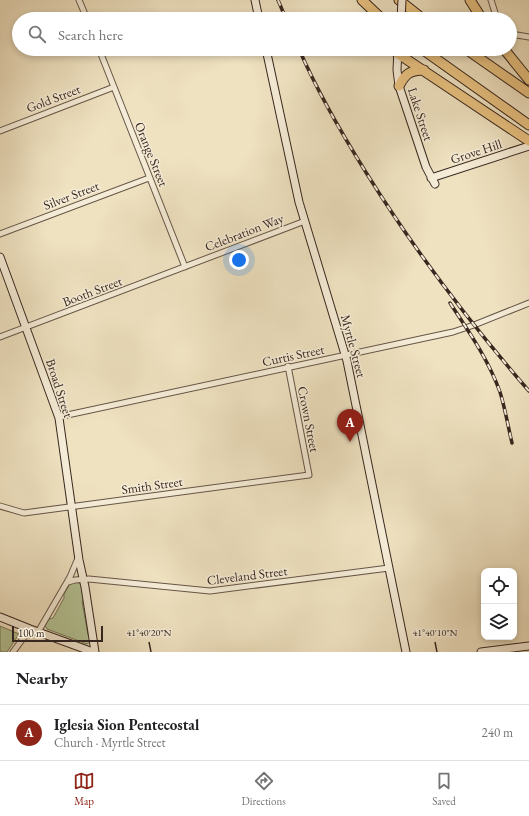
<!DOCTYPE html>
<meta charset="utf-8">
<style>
body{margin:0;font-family:"EB Garamond",serif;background:#f2f2f2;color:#202124}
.controls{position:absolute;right:12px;bottom:12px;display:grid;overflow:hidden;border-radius:8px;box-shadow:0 2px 6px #0003}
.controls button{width:36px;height:36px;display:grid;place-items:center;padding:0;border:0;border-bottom:1px solid #e0e0e0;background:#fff;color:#202124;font:20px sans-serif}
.scale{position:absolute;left:12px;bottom:10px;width:91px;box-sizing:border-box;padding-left:4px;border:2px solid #38271f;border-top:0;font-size:11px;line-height:14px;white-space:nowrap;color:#38271f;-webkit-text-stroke:3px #f5ecd7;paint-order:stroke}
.you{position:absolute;left:239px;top:260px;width:14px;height:14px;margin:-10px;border:3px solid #fff;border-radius:50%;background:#1a73e8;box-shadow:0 0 0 6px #1a73e833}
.badge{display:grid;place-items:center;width:26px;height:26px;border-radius:50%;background:#8f2418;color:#fff;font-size:13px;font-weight:700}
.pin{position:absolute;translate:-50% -33px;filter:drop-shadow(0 1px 2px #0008)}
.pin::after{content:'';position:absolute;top:21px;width:14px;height:12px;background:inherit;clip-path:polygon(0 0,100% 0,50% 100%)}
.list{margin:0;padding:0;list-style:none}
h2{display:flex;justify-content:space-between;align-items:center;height:52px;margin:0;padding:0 16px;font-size:17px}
h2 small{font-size:13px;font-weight:400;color:#757577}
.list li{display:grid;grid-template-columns:26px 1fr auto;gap:12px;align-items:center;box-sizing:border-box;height:56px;padding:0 16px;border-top:1px solid #e0e0e0}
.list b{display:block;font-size:15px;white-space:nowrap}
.list p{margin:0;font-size:13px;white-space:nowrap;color:#757577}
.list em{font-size:13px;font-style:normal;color:#757577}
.icon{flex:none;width:22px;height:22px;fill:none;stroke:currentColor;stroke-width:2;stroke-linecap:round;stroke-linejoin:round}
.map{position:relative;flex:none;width:529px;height:652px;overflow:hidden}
.search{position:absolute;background:#fff;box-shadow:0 2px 6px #0003;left:12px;right:12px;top:12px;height:44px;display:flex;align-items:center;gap:10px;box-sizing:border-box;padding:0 14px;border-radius:22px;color:#757577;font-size:15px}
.sheet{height:108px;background:#fff}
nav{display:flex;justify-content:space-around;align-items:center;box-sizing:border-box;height:56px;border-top:1px solid #e0e0e0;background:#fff;font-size:11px;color:#757577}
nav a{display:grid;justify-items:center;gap:2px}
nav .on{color:#8f2418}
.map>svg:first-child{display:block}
</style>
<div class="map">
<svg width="529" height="652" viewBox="0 0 529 652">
<rect width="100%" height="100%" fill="#efe2c1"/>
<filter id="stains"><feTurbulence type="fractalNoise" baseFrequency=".005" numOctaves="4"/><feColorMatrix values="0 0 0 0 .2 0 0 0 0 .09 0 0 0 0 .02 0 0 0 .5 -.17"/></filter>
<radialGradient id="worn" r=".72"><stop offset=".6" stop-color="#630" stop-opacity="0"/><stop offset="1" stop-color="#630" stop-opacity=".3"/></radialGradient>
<path fill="#b5c496" stroke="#76765a" d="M74,582H77L82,584L85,598L82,601L88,635L90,637V642L87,644L47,629L45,626L49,619L53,618L64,598V594L70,584Z
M0,626L19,634L7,652H0Z"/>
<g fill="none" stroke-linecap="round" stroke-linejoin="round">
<g stroke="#665648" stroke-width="7">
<path id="street" d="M79,0L87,19
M491,0L497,19
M510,33L517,35L529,37
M99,49L185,267
M0,131L114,87
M0,234L149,178
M0,337L305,221
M58,417L453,332L474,325L529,303
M0,506L24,513L309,475L288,366
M68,582L75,580L89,579L210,591L389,568
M38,632L70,577L78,558
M13,652L30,629"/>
</g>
<g stroke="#38271f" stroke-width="9">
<path id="secondary" d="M255,0L259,19
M266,49L299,202L347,361L406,652
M398,49L397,70L399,86L426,167L435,184
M431,178L529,146
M0,257L59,418L79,560L85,587L95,652
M0,617L30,629L93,652
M481,652L529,646"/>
</g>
<g stroke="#38271f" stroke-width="11">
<path id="highway" d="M362,0L382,19
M399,0L423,19
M470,0L482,19
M422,49L529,125
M466,49L529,93
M504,49L529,80
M397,53L529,141
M399,86C405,74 410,70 424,70"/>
</g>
<use href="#street" stroke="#f5ecd7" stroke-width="5"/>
<use href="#secondary" stroke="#f5ecd7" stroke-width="7"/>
<use href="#highway" stroke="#e8c180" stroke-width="9"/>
<g stroke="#38271f" stroke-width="3.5">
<path id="rail" d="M278,0L286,19
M299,49C318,93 342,134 367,174C415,251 470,323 529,391
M450,303C469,332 488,359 500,392C505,408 508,426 512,443"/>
</g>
<use href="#rail" stroke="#f5ecd7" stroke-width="2" stroke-dasharray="6" stroke-linecap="butt"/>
<g stroke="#38271f" stroke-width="9" stroke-linecap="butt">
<path id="secondary-bridge" d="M401,19L402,0"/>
</g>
<use href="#secondary-bridge" stroke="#f5ecd7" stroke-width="7"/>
</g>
<path fill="none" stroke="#38271f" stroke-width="1.5" d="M149,642L151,652M435,642L437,652"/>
<g text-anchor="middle" stroke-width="3" stroke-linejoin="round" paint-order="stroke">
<g font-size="13" fill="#38271f" stroke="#f5ecd7">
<text transform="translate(53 98) rotate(-21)" y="5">Gold Street</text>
<text transform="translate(421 114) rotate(72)" y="5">Lake Street</text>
<text transform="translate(476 151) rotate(-18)" y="5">Grove Hill</text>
<text transform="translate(152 154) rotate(68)" y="5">Orange Street</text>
<text transform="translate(71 195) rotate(-21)" y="5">Silver Street</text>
<text transform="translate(244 232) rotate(-21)" y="5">Celebration Way</text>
<text transform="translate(92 291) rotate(-21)" y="5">Booth Street</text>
<text transform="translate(354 346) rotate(75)" y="5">Myrtle Street</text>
<text transform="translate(293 355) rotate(-12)" y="5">Curtis Street</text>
<text transform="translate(60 388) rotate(72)" y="5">Broad Street</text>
<text transform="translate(309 419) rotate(79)" y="5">Crown Street</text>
<text transform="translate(152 485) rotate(-8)" y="5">Smith Street</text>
<text transform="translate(247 575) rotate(-7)" y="5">Cleveland Street</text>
</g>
</g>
<g font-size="10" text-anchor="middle" fill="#38271f" stroke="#f5ecd7" stroke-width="3" stroke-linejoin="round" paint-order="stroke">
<text x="149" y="636">41°40'20"N</text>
<text x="435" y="636">41°40'10"N</text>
</g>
<rect width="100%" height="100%" filter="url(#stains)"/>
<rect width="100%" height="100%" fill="url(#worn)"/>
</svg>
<div class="controls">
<button><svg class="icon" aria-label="locate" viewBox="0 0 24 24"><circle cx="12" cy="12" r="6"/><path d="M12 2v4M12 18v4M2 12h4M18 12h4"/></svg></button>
<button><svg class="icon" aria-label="layers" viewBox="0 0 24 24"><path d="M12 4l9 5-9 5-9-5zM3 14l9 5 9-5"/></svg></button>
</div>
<div class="scale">100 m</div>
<div class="you"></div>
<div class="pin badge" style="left:350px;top:442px">A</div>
<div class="search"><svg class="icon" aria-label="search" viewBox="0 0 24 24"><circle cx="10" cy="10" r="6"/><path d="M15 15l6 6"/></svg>Search here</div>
</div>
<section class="sheet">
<h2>Nearby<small></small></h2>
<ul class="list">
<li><span class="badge">A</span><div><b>Iglesia Sion Pentecostal</b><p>Church · Myrtle Street</p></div><em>240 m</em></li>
</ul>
</section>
<nav>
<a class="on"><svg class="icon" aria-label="map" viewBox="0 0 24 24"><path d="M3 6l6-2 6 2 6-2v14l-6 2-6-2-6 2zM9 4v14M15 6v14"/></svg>Map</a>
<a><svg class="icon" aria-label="directions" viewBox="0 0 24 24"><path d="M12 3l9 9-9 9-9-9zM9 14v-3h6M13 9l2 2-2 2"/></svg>Directions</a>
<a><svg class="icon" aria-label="saved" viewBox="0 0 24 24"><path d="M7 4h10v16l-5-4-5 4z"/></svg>Saved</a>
</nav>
